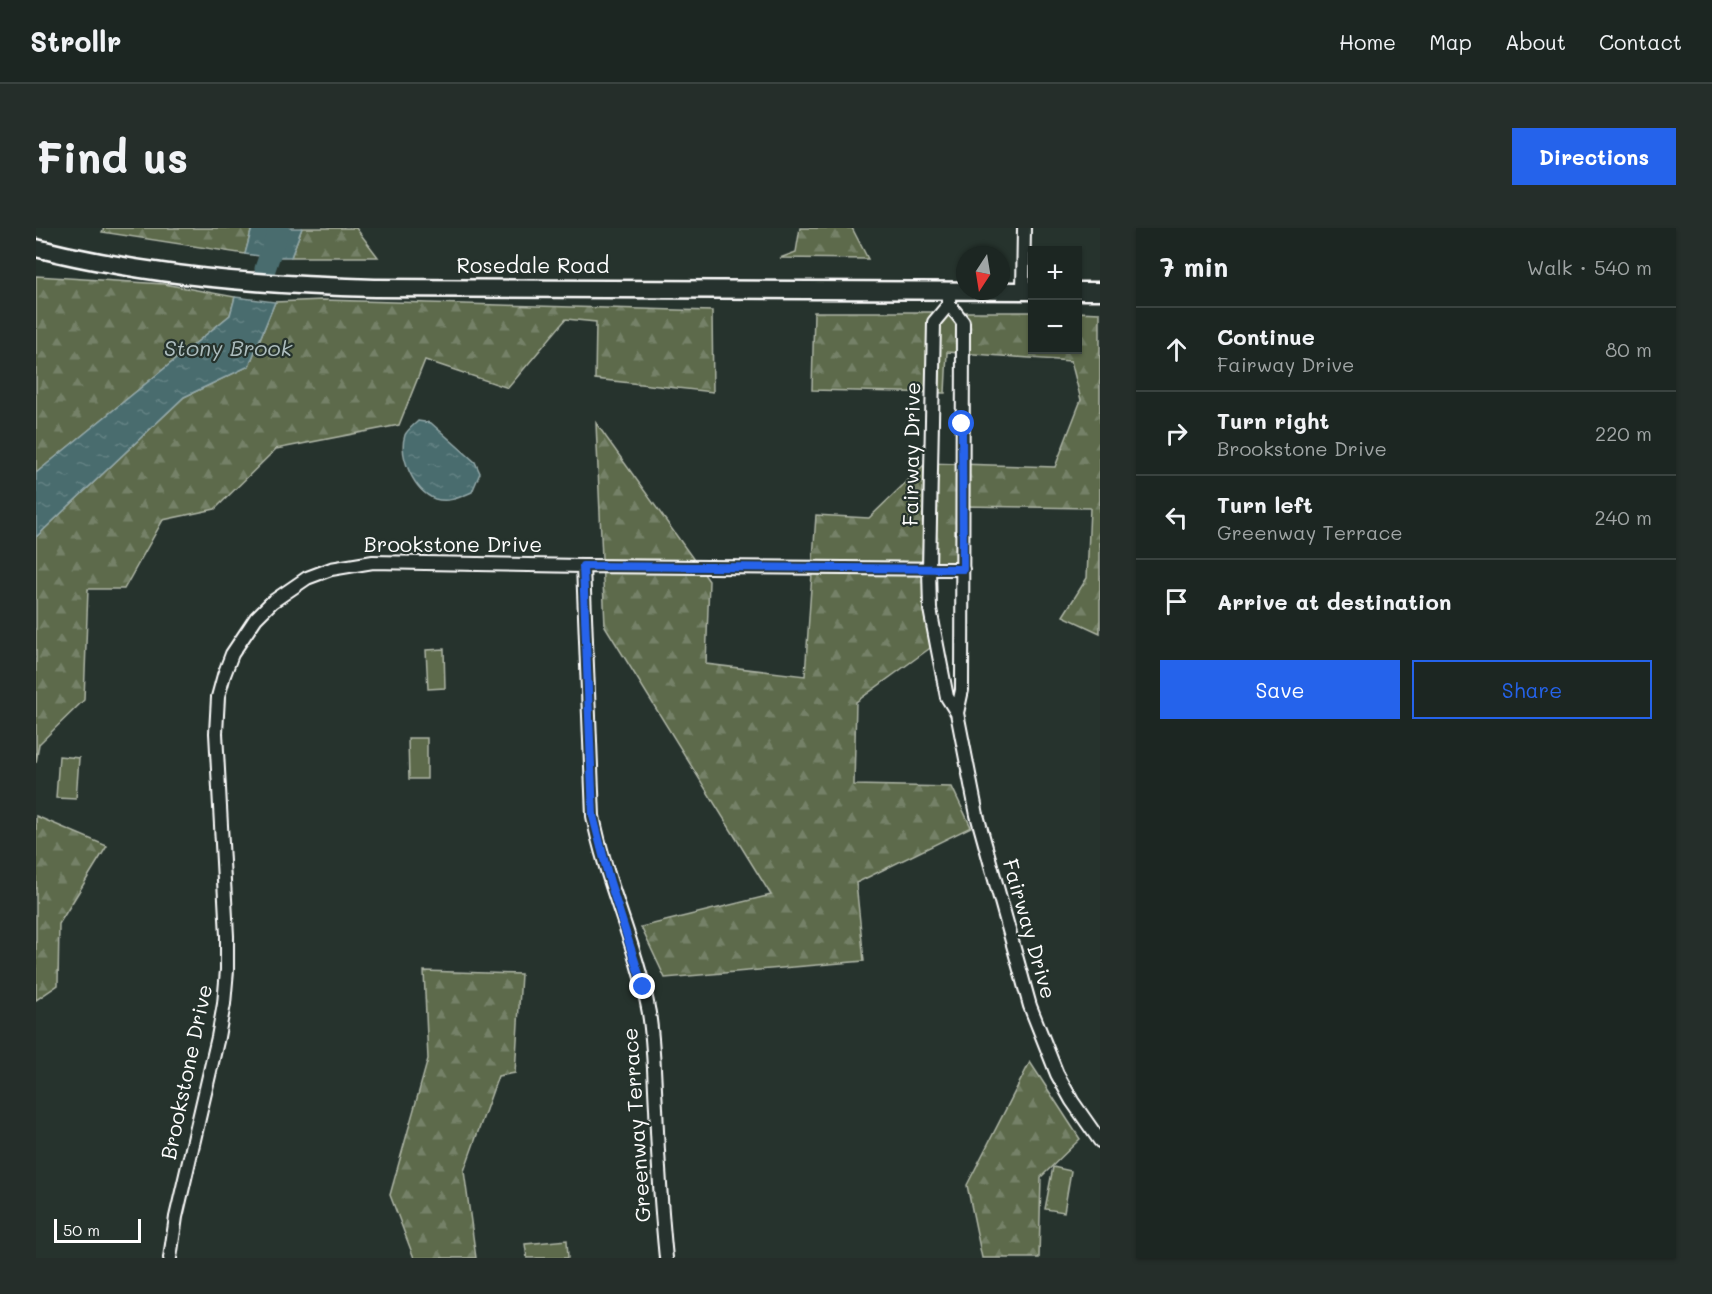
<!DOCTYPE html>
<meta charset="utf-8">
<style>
body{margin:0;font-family:Mali,sans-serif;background:#252e2a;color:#f1f3f6}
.controls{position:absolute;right:18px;top:18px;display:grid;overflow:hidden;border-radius:0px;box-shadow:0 2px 4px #0004}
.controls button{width:54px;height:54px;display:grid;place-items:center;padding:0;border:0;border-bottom:2px solid #3a4340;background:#1c2622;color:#f1f3f6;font:30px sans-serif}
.compass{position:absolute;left:920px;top:18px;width:54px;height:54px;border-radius:50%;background:#1c2622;box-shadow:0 2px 4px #0004;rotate:192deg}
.scale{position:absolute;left:18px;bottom:15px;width:87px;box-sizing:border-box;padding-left:6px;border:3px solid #fff;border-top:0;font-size:16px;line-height:21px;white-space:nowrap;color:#fff;-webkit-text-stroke:4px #26332d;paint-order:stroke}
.stop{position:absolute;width:18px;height:18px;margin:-14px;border:4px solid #2563eb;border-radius:50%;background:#fff}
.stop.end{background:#2563eb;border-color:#fff;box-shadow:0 2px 6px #0008}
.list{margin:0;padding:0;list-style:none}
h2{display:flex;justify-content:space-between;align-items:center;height:78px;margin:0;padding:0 24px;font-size:26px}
h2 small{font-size:20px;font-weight:400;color:#a0a5a5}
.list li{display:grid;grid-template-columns:39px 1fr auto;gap:18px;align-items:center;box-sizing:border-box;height:84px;padding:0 24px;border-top:2px solid #3a4340}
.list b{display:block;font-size:22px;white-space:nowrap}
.list p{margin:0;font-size:20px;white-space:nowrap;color:#a0a5a5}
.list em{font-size:20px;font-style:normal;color:#a0a5a5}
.actions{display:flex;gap:12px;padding:18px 24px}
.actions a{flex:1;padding:14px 0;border:2px solid #2563eb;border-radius:0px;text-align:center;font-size:21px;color:#2563eb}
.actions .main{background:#2563eb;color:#fff}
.icon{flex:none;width:33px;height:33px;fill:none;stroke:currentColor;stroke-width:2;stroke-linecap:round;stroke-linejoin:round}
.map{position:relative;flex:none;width:1064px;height:1030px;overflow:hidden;border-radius:0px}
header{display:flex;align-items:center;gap:36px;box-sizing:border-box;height:84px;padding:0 30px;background:#1c2622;border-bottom:2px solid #3a4340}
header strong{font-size:28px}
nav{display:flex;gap:33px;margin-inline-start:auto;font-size:21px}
.intro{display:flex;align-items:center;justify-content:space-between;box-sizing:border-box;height:144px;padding:0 36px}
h1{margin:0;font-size:42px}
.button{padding:15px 27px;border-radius:0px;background:#2563eb;color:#fff;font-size:21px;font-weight:700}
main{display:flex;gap:36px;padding:0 36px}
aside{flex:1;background:#1c2622;border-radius:0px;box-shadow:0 2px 4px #0004}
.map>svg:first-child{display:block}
</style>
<header>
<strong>Strollr</strong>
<nav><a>Home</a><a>Map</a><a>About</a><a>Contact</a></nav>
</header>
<div class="intro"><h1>Find us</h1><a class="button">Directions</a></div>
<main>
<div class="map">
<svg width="1064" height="1030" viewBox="0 0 1064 1030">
<defs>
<pattern id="forest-firs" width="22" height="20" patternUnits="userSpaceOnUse" patternTransform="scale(1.5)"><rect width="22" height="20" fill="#5d6b4c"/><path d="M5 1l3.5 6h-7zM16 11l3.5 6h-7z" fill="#758167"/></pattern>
<pattern id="water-ripples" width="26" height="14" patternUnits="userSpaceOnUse" patternTransform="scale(1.5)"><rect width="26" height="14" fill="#496c6e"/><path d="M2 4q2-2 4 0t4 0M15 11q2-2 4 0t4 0" fill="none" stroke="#648284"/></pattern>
</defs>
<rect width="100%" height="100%" fill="#26332d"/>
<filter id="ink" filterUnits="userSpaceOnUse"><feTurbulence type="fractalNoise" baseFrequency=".0167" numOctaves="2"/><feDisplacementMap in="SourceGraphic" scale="12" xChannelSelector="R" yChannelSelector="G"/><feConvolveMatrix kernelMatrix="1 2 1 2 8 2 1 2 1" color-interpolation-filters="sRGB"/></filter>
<g filter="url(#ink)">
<path fill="url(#forest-firs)" stroke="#aeb5a6" stroke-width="1.5" d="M68,0H216L209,26L66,4Z
M266,0H320L342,29H255Z
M764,0H816L832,31L744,30L760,24Z
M0,48L128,56L199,69L194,87L0,245Z
M287,72L676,83L677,164L559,151L560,94L530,91L472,160L389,132L363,197L240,221L179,281L127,292L88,361H52L48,472L3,516L0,535V309L148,169L213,138L239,74Z
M778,84H996V122H1042V84L1064,85V405L1027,388L1051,350L1054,280L929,278L926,345L890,344L897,418L820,474L818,557L916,559L935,599L820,655L828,733L629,750L605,699L735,667L569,398L560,195L673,353L670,436L769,448L780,287L833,290L890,235L1019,239L1045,172L1035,133L911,124L909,165L776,162Z
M0,588L71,618L23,696L22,757L0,772Z
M388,743L485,746L479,845L462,848L428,943L440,1030H378L354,967L392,831Z
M994,834L1044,911L1005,949L1003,1030H946L931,957Z"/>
<path fill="#5d6b4c" stroke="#aeb5a6" stroke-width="1.5" d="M408,421L409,460L392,461L390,422Z
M372,510H391V551H373Z
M23,528L43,530L40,571L20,570Z
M1017,939L1035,943L1028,984L1009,981Z
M531,1012L532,1030H491L489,1016Z"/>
<path fill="url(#water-ripples)" stroke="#92a7a8" stroke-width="1.5" d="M216,0H266L255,29H231L209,26Z
M199,69L239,74L213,138L148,169L0,309V245L194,87Z
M382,193L395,195L439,234L444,245L436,264C424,269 413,275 399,271C378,263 362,228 369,207C371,202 378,197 382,193Z"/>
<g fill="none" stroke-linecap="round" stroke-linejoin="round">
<path stroke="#496c6e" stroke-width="21" d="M229,41L243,0"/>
<g stroke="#fff" stroke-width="16">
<path id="minor" d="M913,63V76L898,94L893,341L894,381L909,459L911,469L921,485L941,587L994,778L1021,846L1036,873L1064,913
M987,63L988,0
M913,76L927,94L926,462L921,485
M547,338L557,588C570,655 601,718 613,785C618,816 618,848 620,880C622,930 625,980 630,1030
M134,1030L140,989L182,809L188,776L191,742V708L180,505L182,469L188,447L196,426L220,390L236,374L271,350L295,341L337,334L547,338L927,341"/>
</g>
<g stroke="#fff" stroke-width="21">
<path id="tertiary" d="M0,20C112,48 225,57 339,60L996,63
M1042,63H1064"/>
</g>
<use href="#minor" stroke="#26332d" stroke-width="12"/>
<use href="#tertiary" stroke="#26332d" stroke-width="16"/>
</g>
</g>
<g fill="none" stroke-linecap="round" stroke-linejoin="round" filter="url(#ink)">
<path stroke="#2563eb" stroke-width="8" d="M607,759L573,651L557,588L547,338L927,341L926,196"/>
</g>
<g text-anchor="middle" stroke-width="4.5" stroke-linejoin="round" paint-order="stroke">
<g font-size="21" fill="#fff" stroke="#26332d">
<text x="497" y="45">Rosedale Road</text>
<text transform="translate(876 226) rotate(-89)" y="7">Fairway Drive</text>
<text x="417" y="324">Brookstone Drive</text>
<text transform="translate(993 701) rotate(74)" y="7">Fairway Drive</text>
<text transform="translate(151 844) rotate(-78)" y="7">Brookstone Drive</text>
<text transform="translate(601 897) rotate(-94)" y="7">Greenway Terrace</text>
</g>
<g font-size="22" font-style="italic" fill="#adbdbe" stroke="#26332d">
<text x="192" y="128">Stony Brook</text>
</g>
</g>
</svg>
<div class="controls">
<button>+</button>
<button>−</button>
</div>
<svg class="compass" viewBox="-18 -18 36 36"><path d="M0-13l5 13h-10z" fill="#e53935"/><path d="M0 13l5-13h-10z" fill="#a0a5a5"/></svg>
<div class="scale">50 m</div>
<div class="stop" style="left:926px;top:196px"></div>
<div class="stop end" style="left:607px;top:759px"></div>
</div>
<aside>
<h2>7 min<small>Walk · 540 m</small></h2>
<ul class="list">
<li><svg class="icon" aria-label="ahead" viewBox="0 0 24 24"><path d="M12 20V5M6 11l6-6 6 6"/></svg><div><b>Continue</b><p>Fairway Drive</p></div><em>80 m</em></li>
<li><svg class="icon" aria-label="right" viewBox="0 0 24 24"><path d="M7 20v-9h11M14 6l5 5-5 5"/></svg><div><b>Turn right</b><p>Brookstone Drive</p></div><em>220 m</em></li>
<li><svg class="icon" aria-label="left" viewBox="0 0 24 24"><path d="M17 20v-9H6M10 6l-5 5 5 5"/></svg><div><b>Turn left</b><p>Greenway Terrace</p></div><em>240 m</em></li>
<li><svg class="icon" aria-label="arrive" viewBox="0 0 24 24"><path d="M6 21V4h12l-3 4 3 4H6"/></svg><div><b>Arrive at destination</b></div></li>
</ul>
<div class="actions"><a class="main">Save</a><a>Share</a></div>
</aside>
</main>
